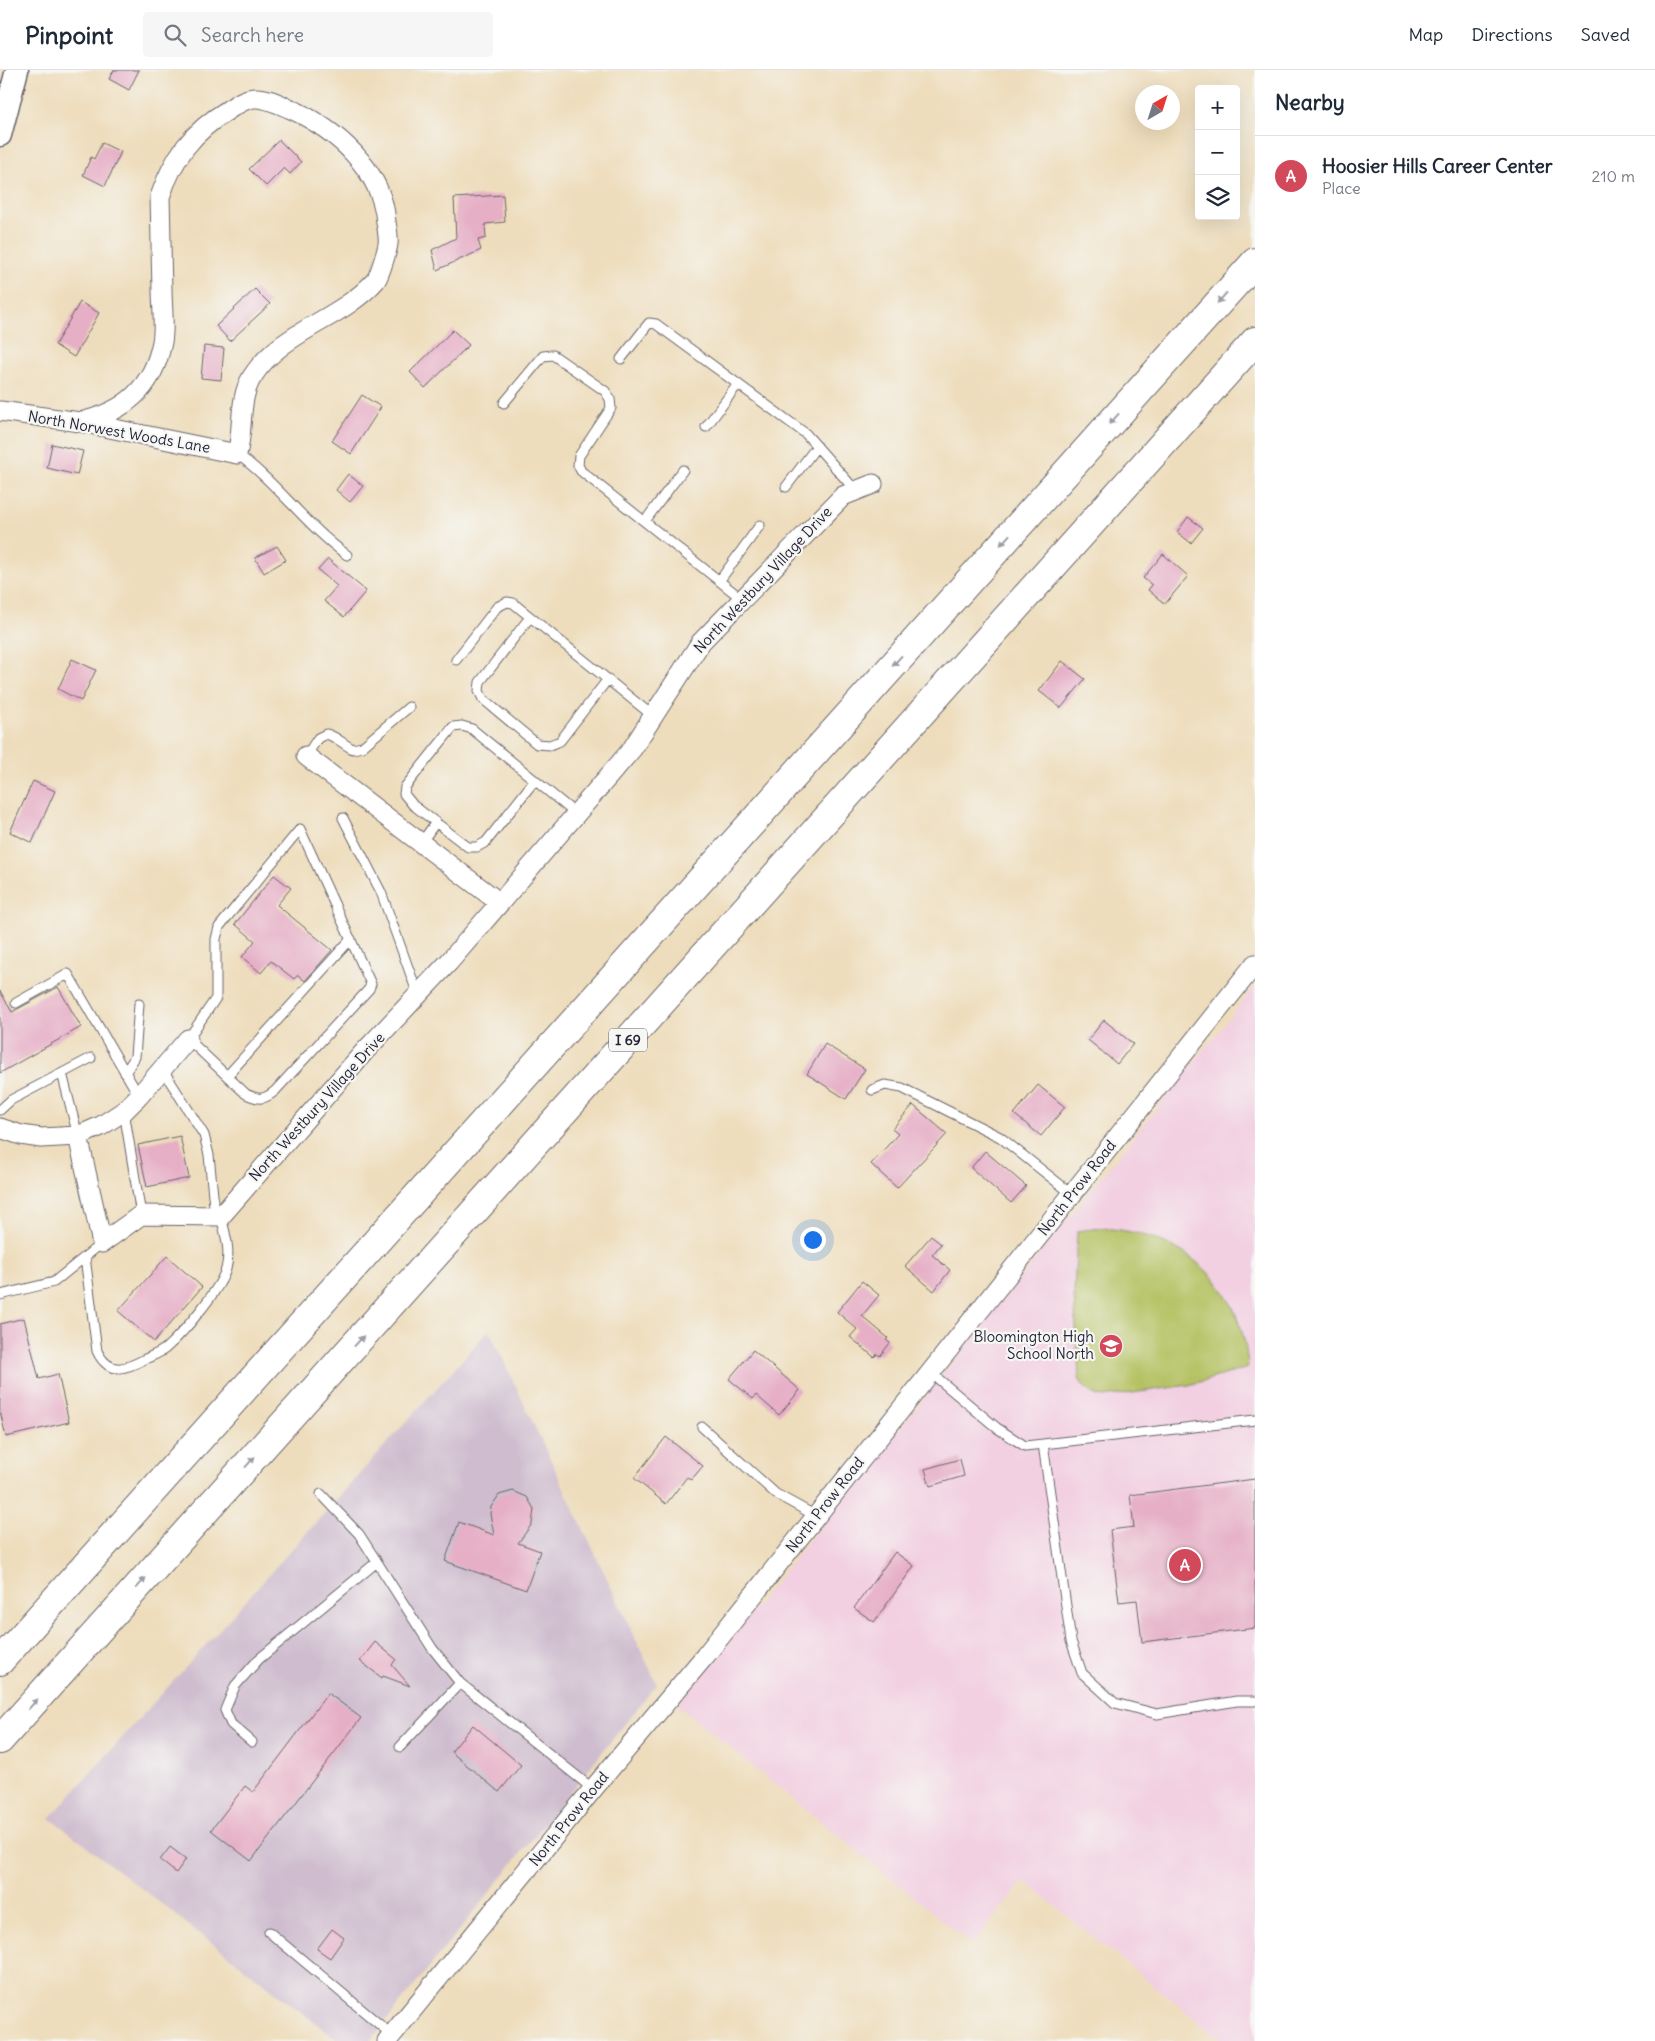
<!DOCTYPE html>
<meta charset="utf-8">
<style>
body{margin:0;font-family:Delius,sans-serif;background:#f6f6f7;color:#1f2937}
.controls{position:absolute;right:15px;top:15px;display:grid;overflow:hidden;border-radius:5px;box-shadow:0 5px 20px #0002}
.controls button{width:45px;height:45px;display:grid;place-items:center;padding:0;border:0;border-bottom:1px solid #e0e1e3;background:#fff;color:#1f2937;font:25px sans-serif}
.compass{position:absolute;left:1135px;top:15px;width:45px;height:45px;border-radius:50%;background:#fff;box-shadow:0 5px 20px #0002;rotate:39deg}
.you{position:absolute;left:812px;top:1169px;width:18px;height:18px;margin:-12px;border:4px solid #fff;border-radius:50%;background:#1a73e8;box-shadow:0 0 0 8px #1a73e833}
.badge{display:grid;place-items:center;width:32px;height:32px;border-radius:50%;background:#d1495b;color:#fff;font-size:16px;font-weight:700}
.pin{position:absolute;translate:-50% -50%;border:2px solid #fff;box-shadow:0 1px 5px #0006}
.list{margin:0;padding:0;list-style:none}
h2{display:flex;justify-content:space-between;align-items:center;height:65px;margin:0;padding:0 20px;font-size:21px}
h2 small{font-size:16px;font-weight:400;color:#747a83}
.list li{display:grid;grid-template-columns:32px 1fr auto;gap:15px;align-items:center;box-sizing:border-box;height:80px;padding:0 20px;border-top:1px solid #e0e1e3}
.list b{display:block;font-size:19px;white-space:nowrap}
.list p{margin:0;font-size:16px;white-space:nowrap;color:#747a83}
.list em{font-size:16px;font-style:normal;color:#747a83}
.icon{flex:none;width:28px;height:28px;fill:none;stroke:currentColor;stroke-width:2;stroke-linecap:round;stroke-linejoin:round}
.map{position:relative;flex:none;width:1255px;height:1971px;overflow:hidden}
header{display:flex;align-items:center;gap:30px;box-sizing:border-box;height:70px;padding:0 25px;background:#fff;border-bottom:1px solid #e0e1e3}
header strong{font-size:24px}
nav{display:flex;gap:28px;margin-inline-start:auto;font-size:18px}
.search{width:350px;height:45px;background:#f6f6f7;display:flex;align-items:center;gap:12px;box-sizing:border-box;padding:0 18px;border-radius:5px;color:#747a83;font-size:19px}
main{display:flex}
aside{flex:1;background:#fff}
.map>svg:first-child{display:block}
</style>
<header>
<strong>Pinpoint</strong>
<div class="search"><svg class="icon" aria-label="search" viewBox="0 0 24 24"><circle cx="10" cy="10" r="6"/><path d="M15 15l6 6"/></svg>Search here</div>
<nav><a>Map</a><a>Directions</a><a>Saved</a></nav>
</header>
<main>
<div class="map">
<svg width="1255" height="1971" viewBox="0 0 1255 1971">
<rect width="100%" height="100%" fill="#f6f6f2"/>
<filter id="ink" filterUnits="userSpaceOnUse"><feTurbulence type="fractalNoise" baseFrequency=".02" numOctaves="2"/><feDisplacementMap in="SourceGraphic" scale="10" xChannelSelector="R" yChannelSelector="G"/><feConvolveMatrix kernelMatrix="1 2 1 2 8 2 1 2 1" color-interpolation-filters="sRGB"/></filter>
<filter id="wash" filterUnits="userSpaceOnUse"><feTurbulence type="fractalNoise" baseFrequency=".0096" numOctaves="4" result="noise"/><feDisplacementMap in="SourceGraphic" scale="20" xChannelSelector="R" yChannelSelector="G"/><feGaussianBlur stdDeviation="1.12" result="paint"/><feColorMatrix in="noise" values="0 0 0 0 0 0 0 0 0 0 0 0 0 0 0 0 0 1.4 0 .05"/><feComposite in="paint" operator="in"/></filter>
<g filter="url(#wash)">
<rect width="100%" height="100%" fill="#eeddbc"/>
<path fill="#f2cfe1" d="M1255,916V1971H1222L1024,1811L972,1874L677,1635Z"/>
<path fill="#cfbdcf" d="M489,1260L657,1614L370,1971H339L50,1748Z"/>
<path fill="#b5c264" stroke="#6c7250" d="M1101,1158C1183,1163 1243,1213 1248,1298L1189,1315L1104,1327C1090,1325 1086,1320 1079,1309L1074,1223L1077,1161Z"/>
<g id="blocks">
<path fill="#e6afc6" d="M114,0H139L129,20L109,9Z
M279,70L301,92L290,104L284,98L266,116L249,99Z
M102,73L121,82L105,116L83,105L91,87L94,89Z
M503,125L505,152L485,154L486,168L478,170L481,180L437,200L432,180L456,168L454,128Z
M255,219L270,234L230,271L216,256Z
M80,232L99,243L74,287L55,275Z
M453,260L469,275L425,318L410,302Z
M204,276L224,278L221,310L201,308Z
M362,325L381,337L351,384L332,371Z
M52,374L83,381L77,405L47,398Z
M348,404L363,416L350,432L336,420Z
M1188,447L1203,458L1191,473L1177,462Z
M277,476L286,490L264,503L255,488Z
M1163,484L1188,506L1165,534L1148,520L1152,515L1143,508Z
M328,489L366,521L344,547L324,531L337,516L318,500Z
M72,589L96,600L81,631L58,619Z
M1062,591L1085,609L1061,638L1039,621Z
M33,711L55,721L32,773L10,762Z
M274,805L291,818L277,835L332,880L305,911L298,905L294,909L271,891L261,903L242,887L255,871L235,854Z
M58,917L81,957L0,1003V921L12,942Z
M1104,950L1133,974L1117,994L1088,970Z
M825,974L865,999L846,1029L807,1004Z
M1038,1015L1065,1037L1041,1066L1014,1044Z
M913,1035L947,1064L897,1118L871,1094L898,1064L892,1059Z
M180,1066L189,1108L147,1117L138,1075Z
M985,1081L1026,1116L1011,1133L971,1098Z
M931,1166L941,1174L932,1185L950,1200L934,1221L905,1196Z
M167,1186L202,1217L154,1272L118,1241Z
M862,1211L879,1225L862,1246L888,1268L886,1270L890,1273L880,1286L877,1284L874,1287L850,1267L857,1259L837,1242Z
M24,1248L39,1309L58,1304L69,1352L6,1367L0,1341V1254Z
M753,1280L800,1320L779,1345L756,1325L753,1329L729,1309Z
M666,1367L703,1396L691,1410L687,1407L666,1434L634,1408Z
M960,1389L964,1406L930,1416L925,1399Z
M1255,1409V1558L1142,1572L1137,1530L1119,1532L1110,1460L1134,1457L1130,1425Z
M513,1421L527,1427L534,1439L532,1454L518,1473L540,1481L526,1520L445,1491L459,1452L494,1465L490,1444L491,1437L499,1425Z
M895,1482L914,1496L874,1552L854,1538Z
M375,1572L396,1589L392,1595L410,1616L383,1606L382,1608L360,1591Z
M328,1623L361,1648L251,1791L211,1760L245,1716L253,1722Z
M473,1655L521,1695L499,1722L451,1682Z
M170,1777L186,1789L176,1803L160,1790Z
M332,1859L344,1868L330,1888L317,1879Z"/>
</g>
</g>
<g filter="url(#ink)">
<use href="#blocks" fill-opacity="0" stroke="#696368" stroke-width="1"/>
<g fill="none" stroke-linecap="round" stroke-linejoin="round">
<g stroke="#696368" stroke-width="11">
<path id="service" d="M621,289L649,253L656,254L806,364L856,421
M504,333L543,286L553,285L605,321L610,329L611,338L579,386L578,395L581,401L742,529
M706,357L738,314
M237,384C278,413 306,456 347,485
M786,417L817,376
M645,451L683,400
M720,510L760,455
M530,547L480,612L479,621L483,629L537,674L550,675L560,671L608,609
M456,590L497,537L507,532L513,533L653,646
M306,686L318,668L326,664C336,666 344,675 353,679L362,677L409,637
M535,710L486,772L477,777H468L413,735L404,724L405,717L453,657L462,656L472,659L576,744
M343,748L381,822L418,925
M300,759L371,914L369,919L275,1021C264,1030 259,1030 246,1024L188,969L216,928V869L219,857Z
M421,773L436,752
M16,933L68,904L139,1026
M163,1000L204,1065L209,1085L215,1146
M62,1003L78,1066
M125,1003L135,987L139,934
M227,1006L351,869
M872,1020L885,1015L902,1018L1000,1067L1072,1124
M0,1040L11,1030L91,988
M124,1041L141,1145
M85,1187L97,1281C109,1306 126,1299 145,1289C152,1286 160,1283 166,1278C183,1263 220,1220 226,1199C231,1181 225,1163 221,1146
M0,1225L54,1212L102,1173
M930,1302L997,1358L1025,1376L1043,1374
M1255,1350L1043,1374L1071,1571L1082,1603L1115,1633L1157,1644L1237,1631H1255
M702,1357L776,1424L816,1446
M321,1424L359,1464L377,1492
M252,1672L231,1654L225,1640L235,1616L259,1589L377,1492L432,1578L460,1613
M400,1677L460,1613L593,1719
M269,1862L392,1965"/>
</g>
<g stroke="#696368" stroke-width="21">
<path id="minor" d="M0,341L80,352L237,384C244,359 238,330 252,307C281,261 341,250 376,210C380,204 387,181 388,174C389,167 387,159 386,152C382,99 336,60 291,39C281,35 266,27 255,28C245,28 236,35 228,40C192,62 173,88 160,127C161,158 161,188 162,219C162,236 165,256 162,272C153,319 124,342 80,352
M306,686L500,833
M0,1058L21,1065L41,1068L78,1066L101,1056L124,1041L139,1026L188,969
M78,1066L102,1173L141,1145L221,1146L364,982L449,892L632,679L701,572L843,426L873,414
M387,1971L593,1719L705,1586L1255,894"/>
</g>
<g stroke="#696368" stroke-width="25">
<path id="tertiary" d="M0,65L17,0"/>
</g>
<g stroke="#696368" stroke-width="30">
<path id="motorway" d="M0,1591L1255,192
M0,1670L1255,271"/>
</g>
<use href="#service" stroke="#fff" stroke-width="9"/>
<use href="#minor" stroke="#fff" stroke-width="19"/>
<use href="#tertiary" stroke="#fff" stroke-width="22"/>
<use href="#motorway" stroke="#fff" stroke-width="28"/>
</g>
<defs><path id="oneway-solid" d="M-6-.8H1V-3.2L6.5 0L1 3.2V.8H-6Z" transform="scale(1.25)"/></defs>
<g fill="#9c9ca7">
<use href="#oneway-solid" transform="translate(1222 228) rotate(132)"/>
<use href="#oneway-solid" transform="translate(1114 349) rotate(132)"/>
<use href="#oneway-solid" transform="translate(1005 470) rotate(132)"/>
<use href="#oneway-solid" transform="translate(897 591) rotate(132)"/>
<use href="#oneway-solid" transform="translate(359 1271) rotate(-48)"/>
<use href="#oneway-solid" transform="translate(250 1392) rotate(-48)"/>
<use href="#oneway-solid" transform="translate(141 1513) rotate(-48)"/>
<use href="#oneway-solid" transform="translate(33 1634) rotate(-48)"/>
</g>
</g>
<defs>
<g id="school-disc" transform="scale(1.25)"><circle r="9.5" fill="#d1495b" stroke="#f6f6f2"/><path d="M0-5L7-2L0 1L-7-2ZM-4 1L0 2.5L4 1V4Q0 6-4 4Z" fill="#fff"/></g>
</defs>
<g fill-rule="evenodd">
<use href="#school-disc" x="1111" y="1276"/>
</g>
<g text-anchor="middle" stroke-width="4.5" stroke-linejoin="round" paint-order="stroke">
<rect fill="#f6f6f2" stroke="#626272" stroke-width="1" x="609" y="958.5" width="38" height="23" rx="4"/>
<g font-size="14" font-weight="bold" fill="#22223b">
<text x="628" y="975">I 69</text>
</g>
<g font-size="15" fill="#22223b" stroke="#f6f6f2">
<text transform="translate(119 362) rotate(10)" y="5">North Norwest Woods Lane</text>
<text transform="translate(763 510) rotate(-47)" y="5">North Westbury Village Drive</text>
<text transform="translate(317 1037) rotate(-48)" y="5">North Westbury Village Drive</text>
<text transform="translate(1077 1118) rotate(-52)" y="5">North Prow Road</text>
<text transform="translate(825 1435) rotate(-52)" y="5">North Prow Road</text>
<text transform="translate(569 1749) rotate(-51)" y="5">North Prow Road</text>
</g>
<g font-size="15" fill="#22223b" stroke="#f6f6f2" text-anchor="end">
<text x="1094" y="1272">Bloomington High<tspan x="1094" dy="17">School North</tspan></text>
</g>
</g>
</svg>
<div class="controls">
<button>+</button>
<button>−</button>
<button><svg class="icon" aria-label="layers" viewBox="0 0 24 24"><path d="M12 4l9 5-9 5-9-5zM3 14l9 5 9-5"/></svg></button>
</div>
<svg class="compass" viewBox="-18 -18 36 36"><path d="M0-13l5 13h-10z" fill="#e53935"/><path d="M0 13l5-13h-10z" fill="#747a83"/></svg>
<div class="you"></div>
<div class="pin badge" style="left:1185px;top:1495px">A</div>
</div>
<aside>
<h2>Nearby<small></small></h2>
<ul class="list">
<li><span class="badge">A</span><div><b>Hoosier Hills Career Center</b><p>Place</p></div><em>210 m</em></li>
</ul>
</aside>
</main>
